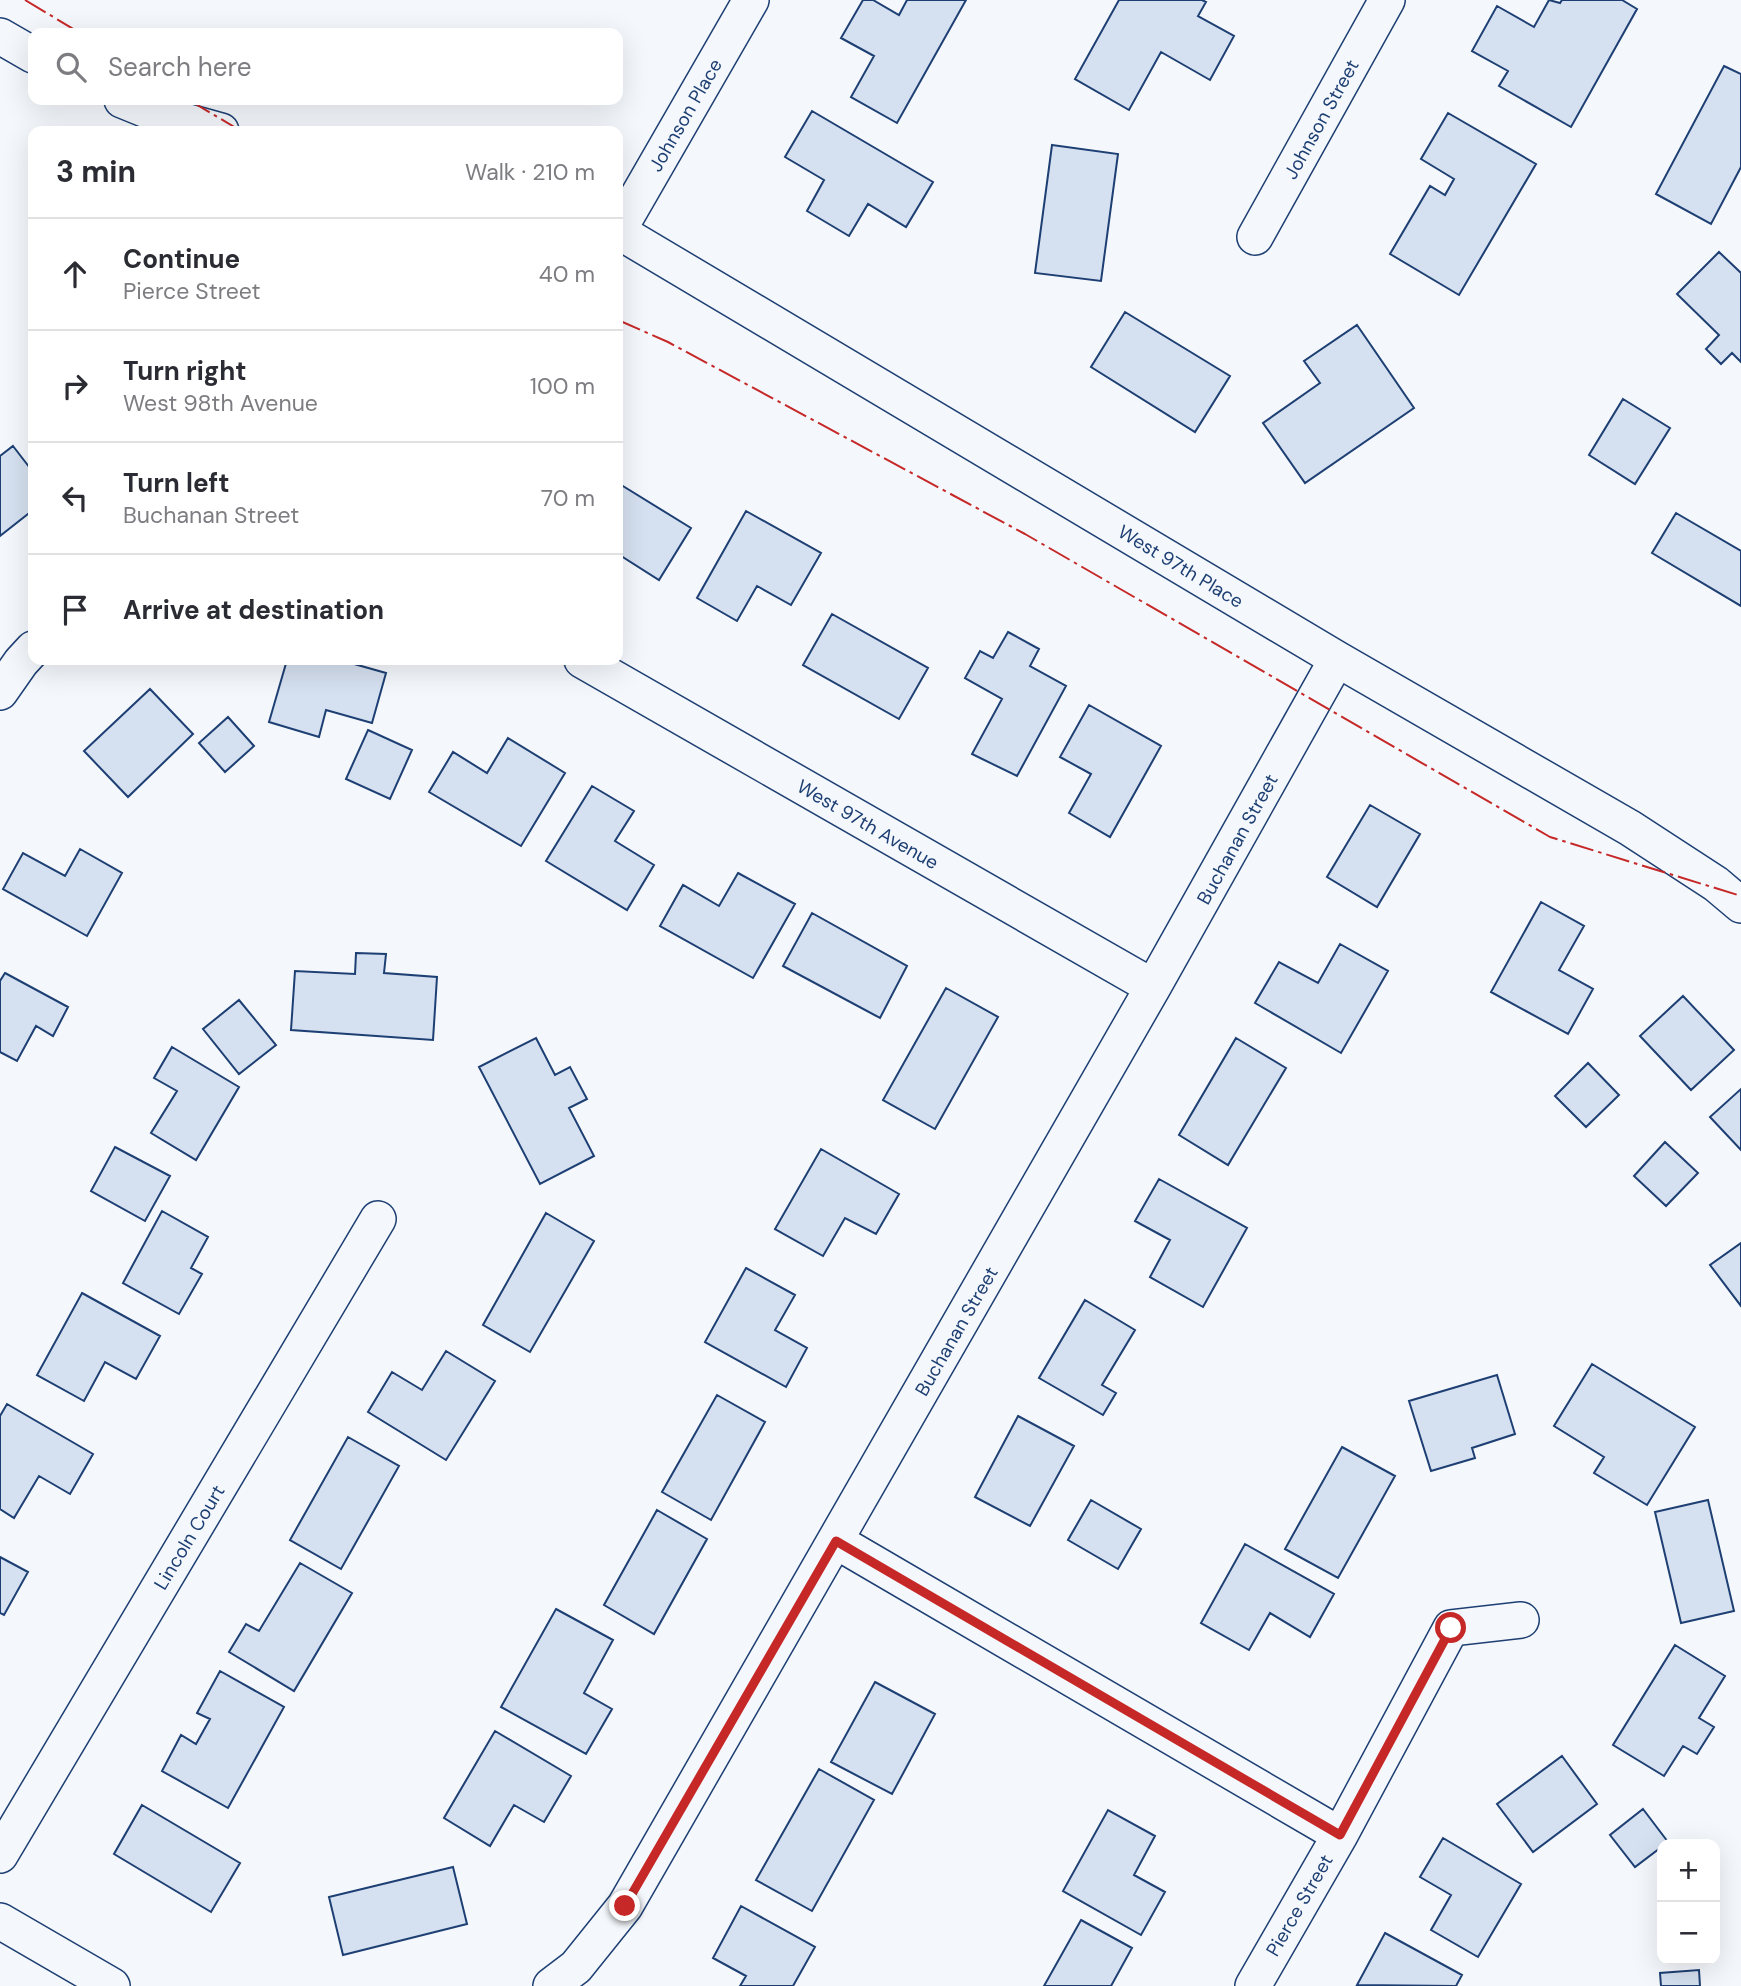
<!DOCTYPE html>
<meta charset="utf-8">
<style>
body{margin:0;font-family:"DM Sans",sans-serif;background:#f2f2f3;color:#2b2b33}
.controls{position:absolute;right:21px;bottom:21px;display:grid;overflow:hidden;border-radius:14px;box-shadow:0 7px 28px #0002}
.controls button{width:63px;height:63px;display:grid;place-items:center;padding:0;border:0;border-bottom:2px solid #e1e1e2;background:#fff;color:#2b2b33;font:35px sans-serif}
.stop{position:absolute;width:21px;height:21px;margin:-16px;border:5px solid #c62828;border-radius:50%;background:#fff}
.stop.end{background:#c62828;border-color:#fff;box-shadow:0 2px 7px #0008}
.list{margin:0;padding:0;list-style:none}
h2{display:flex;justify-content:space-between;align-items:center;height:91px;margin:0;padding:0 28px;font-size:30px}
h2 small{font-size:23px;font-weight:400;color:#7c7c81}
.list li{display:grid;grid-template-columns:46px 1fr auto;gap:21px;align-items:center;box-sizing:border-box;height:112px;padding:0 28px;border-top:2px solid #e1e1e2}
.list b{display:block;font-size:26px;white-space:nowrap}
.list p{margin:0;font-size:23px;white-space:nowrap;color:#7c7c81}
.list em{font-size:23px;font-style:normal;color:#7c7c81}
.icon{flex:none;width:38px;height:38px;fill:none;stroke:currentColor;stroke-width:2;stroke-linecap:round;stroke-linejoin:round}
.map{position:relative;flex:none;width:1741px;height:1986px;overflow:hidden}
.search{position:absolute;background:#fff;box-shadow:0 7px 28px #0002;left:28px;top:28px;width:595px;height:77px;display:flex;align-items:center;gap:18px;box-sizing:border-box;padding:0 24px;border-radius:14px;color:#7c7c81;font-size:26px}
.panel{position:absolute;background:#fff;box-shadow:0 7px 28px #0002;left:28px;top:126px;width:595px;height:539px;border-radius:14px}
.map>svg:first-child{display:block}
</style>
<div class="map">
<svg width="1741" height="1986" viewBox="0 0 1741 1986">
<rect width="100%" height="100%" fill="#f4f7fb"/>
<path fill="#d5e0f0" stroke="#1d3f73" stroke-width="2" d="M863,0H873L899,15L907,0H966L897,123L851,97L874,56L841,38Z
M1119,0H1202L1206,2L1198,16L1234,36L1210,80L1161,52L1129,110L1075,79Z
M1549,0L1560,3L1562,0H1622L1637,9L1571,127L1499,86L1508,71L1472,51L1497,6L1534,27Z
M1724,66L1741,74V167L1711,224L1656,194Z
M812,111L933,182L906,227L868,204L849,236L807,211L824,180L785,157Z
M1448,113L1536,164L1459,295L1390,254L1430,186L1445,195L1454,179L1421,159Z
M1052,145L1118,154L1101,281L1035,273Z
M1719,252L1741,273V362L1732,353L1721,364L1706,349L1719,335L1677,294Z
M1125,312L1230,376L1195,432L1091,367Z
M1357,325L1414,408L1305,483L1263,423L1320,383L1304,361Z
M1623,399L1670,428L1635,484L1589,455Z
M13,446L33,472V510L0,536V456Z
M618,483L691,528L659,580L618,554Z
M746,511L821,553L791,605L757,586L737,621L697,598Z
M1676,513L1741,551V606L1652,553Z
M832,614L928,668L899,719L803,665Z
M1008,632L1039,649L1030,666L1066,686L1017,776L972,754L1002,699L965,678L980,651L993,658Z
M287,660H340L386,673L372,723L326,710L319,737L269,722Z
M150,689L193,734L128,797L84,751Z
M1089,705L1161,746L1110,837L1069,813L1091,774L1060,757Z
M228,717L254,746L225,772L199,743Z
M368,730L412,750L390,799L346,779Z
M508,738L565,773L521,846L429,792L453,752L487,773Z
M592,786L634,811L615,841L654,865L627,910L546,861Z
M1370,805L1420,834L1377,907L1327,877Z
M80,849L122,873L87,936L3,889L23,853L65,876Z
M738,873L795,904L753,978L660,926L683,885L719,906Z
M1541,902L1584,926L1559,970L1593,989L1568,1034L1491,992Z
M812,913L907,966L880,1018L783,966Z
M1340,944L1388,971L1341,1053L1255,1003L1279,962L1318,983Z
M356,953L386,954L384,973L437,977L433,1040L291,1030L295,971L355,974Z
M5,973L68,1007L53,1036L36,1026L17,1061L0,1052V981Z
M946,988L998,1017L935,1129L883,1100Z
M1683,996L1734,1050L1691,1090L1640,1036Z
M239,1000L276,1045L239,1074L203,1029Z
M536,1038L555,1075L570,1067L587,1099L569,1108L594,1156L540,1184L479,1067Z
M1236,1038L1286,1068L1228,1165L1179,1135Z
M172,1047L239,1087L196,1160L151,1133L177,1091L154,1078Z
M1588,1063L1619,1095L1586,1127L1555,1096Z
M1741,1089V1150L1710,1117Z
M1665,1142L1698,1173L1666,1206L1634,1176Z
M115,1147L170,1176L145,1221L91,1191Z
M821,1149L899,1194L876,1234L845,1218L823,1256L775,1229Z
M1159,1179L1247,1228L1203,1307L1150,1277L1170,1240L1135,1221Z
M162,1211L208,1237L191,1268L202,1274L179,1314L123,1283Z
M546,1213L594,1241L530,1352L483,1325Z
M1741,1243V1306L1710,1265Z
M746,1268L795,1295L775,1330L807,1348L786,1387L705,1342Z
M82,1293L160,1336L136,1379L105,1362L84,1401L37,1375Z
M1085,1300L1135,1330L1102,1385L1116,1393L1103,1415L1039,1378Z
M446,1351L495,1381L446,1460L368,1412L392,1372L422,1390Z
M1592,1364L1695,1427L1647,1505L1594,1473L1604,1457L1554,1426Z
M1497,1375L1515,1434L1472,1448L1475,1458L1431,1471L1409,1401Z
M717,1395L765,1422L711,1520L662,1492Z
M7,1404L93,1454L70,1494L39,1476L14,1518L0,1509V1416Z
M1018,1416L1074,1446L1030,1526L975,1497Z
M348,1437L399,1466L341,1569L290,1540Z
M1342,1447L1395,1476L1338,1578L1285,1549Z
M1091,1500L1141,1529L1118,1569L1068,1540Z
M1708,1500L1734,1611L1681,1623L1655,1512Z
M657,1510L707,1539L654,1634L604,1605Z
M1245,1544L1334,1594L1310,1637L1270,1613L1249,1650L1201,1623Z
M0,1557L28,1572L4,1615L0,1613Z
M300,1563L352,1593L294,1691L229,1652L246,1624L259,1631Z
M556,1609L613,1640L584,1693L612,1709L586,1754L501,1707Z
M1675,1645L1725,1676L1699,1718L1714,1727L1697,1754L1683,1746L1664,1776L1613,1745Z
M220,1671L284,1707L228,1808L162,1771L181,1735L196,1744L210,1719L197,1713Z
M875,1682L935,1714L892,1794L831,1762Z
M495,1731L571,1776L544,1822L514,1805L490,1846L444,1818Z
M1562,1756L1597,1804L1533,1852L1497,1804Z
M819,1769L874,1800L812,1911L756,1880Z
M142,1805L240,1863L211,1912L114,1854Z
M1643,1809L1668,1842L1635,1867L1610,1835Z
M1108,1810L1155,1836L1134,1875L1165,1892L1141,1935L1063,1891Z
M1443,1838L1521,1884L1478,1957L1431,1930L1451,1895L1420,1877Z
M453,1867L467,1924L343,1955L329,1897Z
M741,1906L815,1947L793,1986H740L746,1976L713,1958Z
M1081,1920L1132,1948L1111,1986H1044Z
M1385,1933L1462,1975L1456,1986L1357,1985Z
M1699,1970L1700,1986H1661L1660,1973Z"/>
<g fill="none" stroke-linecap="round" stroke-linejoin="round">
<g stroke="#1d3f73" stroke-width="38">
<path id="minor" d="M0,36L33,55
M122,100L149,111L221,131
M618,231L1337,659L1630,828L1716,884L1741,905
M618,231L751,0
M1255,237L1387,0
M582,660L1153,987
M0,692L21,662L33,649
M836,1541L1340,1835
M0,1855L378,1219
M0,1921L112,1986
M551,1986L576,1967L625,1906L1153,987L1337,659
M1253,1986L1340,1835L1451,1628L1521,1620"/>
</g>
<use href="#minor" stroke="#f4f7fb" stroke-width="35"/>
<path stroke="#c62828" stroke-width="2" stroke-dasharray="24 5 3.5 5" stroke-linecap="butt" d="M25,0L80,33
M189,100L241,131
M618,320L668,342L1025,534L1550,837L1741,896"/>
</g>
<g fill="none" stroke-linecap="round" stroke-linejoin="round">
<path stroke="#c62828" stroke-width="9" d="M625,1906L836,1541L1340,1835L1451,1628"/>
</g>
<g text-anchor="middle" stroke-width="5" stroke-linejoin="round" paint-order="stroke">
<g font-size="19" fill="#1d3f73" stroke="#f4f7fb">
<text transform="translate(685 115) rotate(-60)" y="7">Johnson Place</text>
<text transform="translate(1321 119) rotate(-61)" y="7">Johnson Street</text>
<text transform="translate(1181 566) rotate(31)" y="7">West 97th Place</text>
<text transform="translate(868 824) rotate(30)" y="7">West 97th Avenue</text>
<text transform="translate(1237 839) rotate(-61)" y="7">Buchanan Street</text>
<text transform="translate(956 1331) rotate(-60)" y="7">Buchanan Street</text>
<text transform="translate(189 1537) rotate(-59)" y="7">Lincoln Court</text>
<text transform="translate(1299 1905) rotate(-60)" y="7">Pierce Street</text>
</g>
</g>
</svg>
<div class="controls">
<button>+</button>
<button>−</button>
</div>
<div class="stop" style="left:1451px;top:1628px"></div>
<div class="stop end" style="left:625px;top:1906px"></div>
<div class="search"><svg class="icon" aria-label="search" viewBox="0 0 24 24"><circle cx="10" cy="10" r="6"/><path d="M15 15l6 6"/></svg>Search here</div>
<section class="panel">
<h2>3 min<small>Walk · 210 m</small></h2>
<ul class="list">
<li><svg class="icon" aria-label="ahead" viewBox="0 0 24 24"><path d="M12 20V5M6 11l6-6 6 6"/></svg><div><b>Continue</b><p>Pierce Street</p></div><em>40 m</em></li>
<li><svg class="icon" aria-label="right" viewBox="0 0 24 24"><path d="M7 20v-9h11M14 6l5 5-5 5"/></svg><div><b>Turn right</b><p>West 98th Avenue</p></div><em>100 m</em></li>
<li><svg class="icon" aria-label="left" viewBox="0 0 24 24"><path d="M17 20v-9H6M10 6l-5 5 5 5"/></svg><div><b>Turn left</b><p>Buchanan Street</p></div><em>70 m</em></li>
<li><svg class="icon" aria-label="arrive" viewBox="0 0 24 24"><path d="M6 21V4h12l-3 4 3 4H6"/></svg><div><b>Arrive at destination</b></div></li>
</ul>
</section>
</div>
